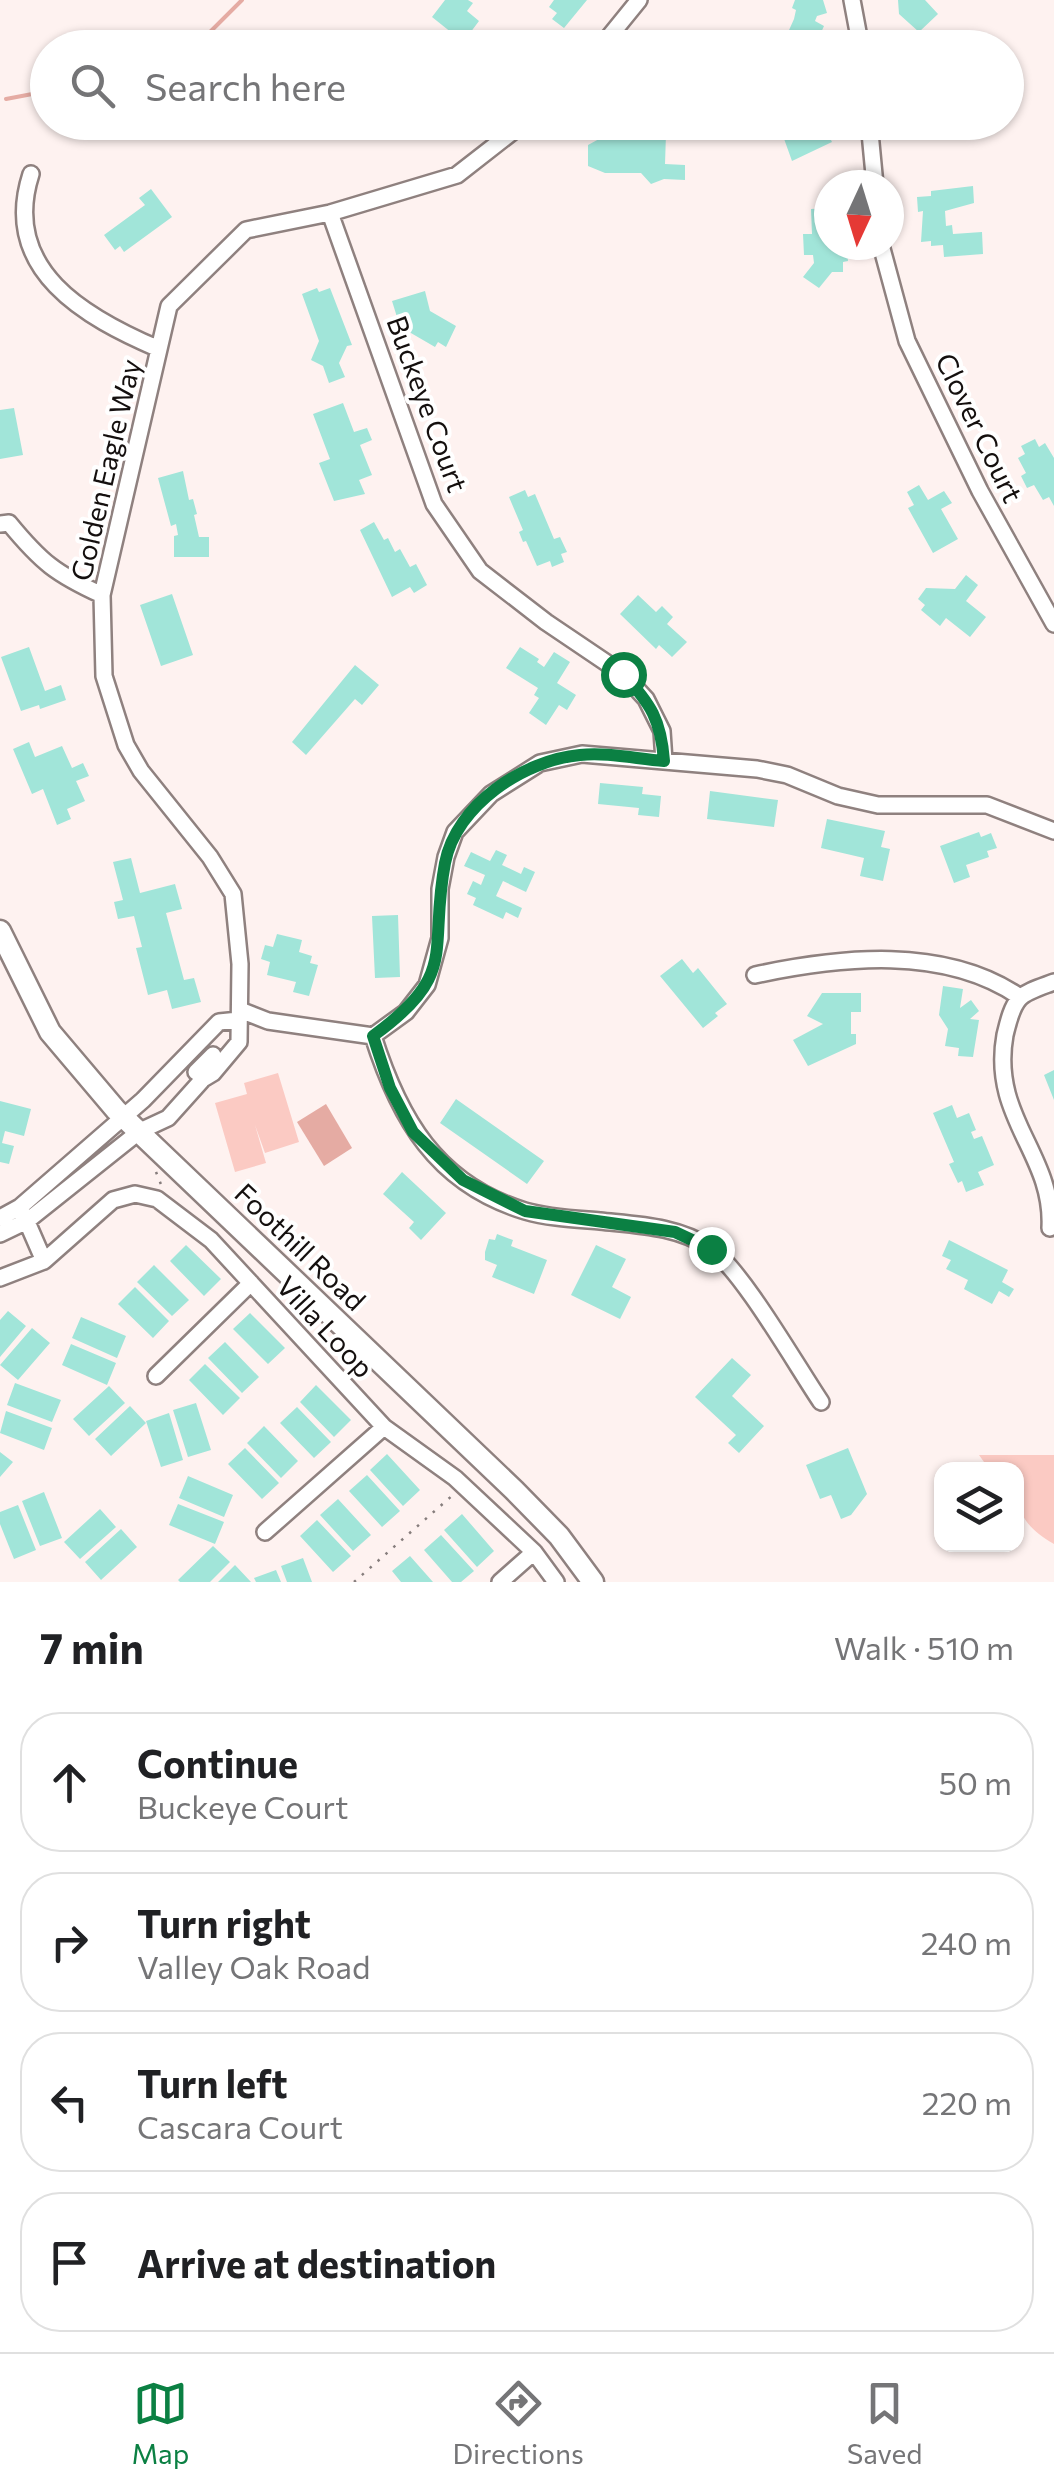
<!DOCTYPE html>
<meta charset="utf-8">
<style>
body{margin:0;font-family:Commissioner,sans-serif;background:#f2f2f2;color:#202124}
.controls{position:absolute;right:30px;bottom:30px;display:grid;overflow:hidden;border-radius:20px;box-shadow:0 2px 8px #0004}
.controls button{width:90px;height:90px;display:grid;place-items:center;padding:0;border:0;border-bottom:2px solid #e0e0e0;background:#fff;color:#202124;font:50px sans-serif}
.compass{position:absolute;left:814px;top:170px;width:90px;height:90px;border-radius:50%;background:#fff;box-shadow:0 2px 8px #0004;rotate:184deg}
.stop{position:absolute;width:30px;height:30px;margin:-22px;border:8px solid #0b8043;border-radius:50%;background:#fff}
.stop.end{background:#0b8043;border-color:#fff;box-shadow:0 2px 10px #0008}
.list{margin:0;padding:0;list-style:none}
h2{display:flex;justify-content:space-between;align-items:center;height:130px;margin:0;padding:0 40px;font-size:42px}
h2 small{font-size:32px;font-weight:400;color:#757577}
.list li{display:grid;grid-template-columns:65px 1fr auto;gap:30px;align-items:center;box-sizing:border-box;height:140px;margin:0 20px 20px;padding:0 20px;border:2px solid #e0e0e0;border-radius:40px}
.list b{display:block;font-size:38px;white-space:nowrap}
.list p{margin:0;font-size:32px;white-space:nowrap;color:#757577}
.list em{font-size:32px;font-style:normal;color:#757577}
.icon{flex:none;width:55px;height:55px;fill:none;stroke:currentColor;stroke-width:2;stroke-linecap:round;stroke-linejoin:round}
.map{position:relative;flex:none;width:1054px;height:1582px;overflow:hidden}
.search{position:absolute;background:#fff;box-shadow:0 2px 8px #0004;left:30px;right:30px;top:30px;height:110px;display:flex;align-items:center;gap:25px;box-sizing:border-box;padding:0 35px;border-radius:55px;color:#757577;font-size:38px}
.sheet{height:770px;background:#fff}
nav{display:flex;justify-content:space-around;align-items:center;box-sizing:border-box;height:140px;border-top:2px solid #e0e0e0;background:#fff;font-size:28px;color:#757577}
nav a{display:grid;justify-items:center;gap:5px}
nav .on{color:#0b8043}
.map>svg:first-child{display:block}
</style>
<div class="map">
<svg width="1054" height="1582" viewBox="0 0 1054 1582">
<rect width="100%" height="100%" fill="#fef2f0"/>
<path fill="#fbcac3" d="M278,1073L299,1142L265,1153L255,1125L266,1163L235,1172L215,1103L247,1094L244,1083Z
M979,1455H1054V1544C1019,1524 1016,1507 1016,1470L989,1469Z"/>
<path fill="#e5aba3" d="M326,1104L352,1148L324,1166L297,1122Z"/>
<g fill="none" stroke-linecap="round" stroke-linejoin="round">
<path stroke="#e5aba3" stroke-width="4" d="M188,48L207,35L242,0
M6,99L48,91"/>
</g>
<path fill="#a1e5d9" d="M445,0H468L473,3L467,11L479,21L470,33L479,40L473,48H449L457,37L432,17Z
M554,0H587L564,28L552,19L557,13L549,7Z
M795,0H823L827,13L817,16L815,21L824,26L814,48H781L794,19L796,10L792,8Z
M898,0H925L938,14L919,32L899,14Z
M778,122H810L813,129L823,124L832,142L792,161Z
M919,122H961V125L954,126L955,135L920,139Z
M610,133L666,134L665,164L685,165V180L664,179L651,184L641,173H605L588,166V145Z
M973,186L974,203L945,211L946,226L952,225L953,234L982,232L983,254L944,257L943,245L931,246V241L921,242L923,211L918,212L917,197L931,196V191Z
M151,189L172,217L124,252L120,246L115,250L104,235L145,205L139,198Z
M829,208V245L847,249L848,261L843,262V272H832L819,288L803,277L814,263L813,255H804L803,234H812L811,209Z
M317,288L319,292L330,288L352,345L347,346L339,363L345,377L329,383L323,366L311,360L319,341L302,294Z
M425,291L430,311L456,326L446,347L438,342L435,347L404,329L400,317H397L392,301Z
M343,403L354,432L367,428L372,440L360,445L372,475L359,480L365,494L334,501L319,463L330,459L313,414Z
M14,408L23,455L0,459V410Z
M1035,439L1039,447L1045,443L1054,458V506L1049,497L1043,500L1034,485L1027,488L1021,476L1026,473L1018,458L1025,454L1021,446Z
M183,471L189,500L193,499L197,514L194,515L199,537H209V557H174V536L178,535L176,524L171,526L158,478Z
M919,485L928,500L944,491L952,503L941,509L958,539L933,553L908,508L914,505L907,492Z
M525,490L528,497L535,494L554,539L560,537L567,552L561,554L564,562L552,567L550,561L537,566L526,541L523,542L519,532L523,530L509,497Z
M374,522L384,540L388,538L395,552L400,549L410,567L416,564L427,585L414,593L410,587L392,597L360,530Z
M966,575L978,585L966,601L986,617L970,637L946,618L940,626L921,610L925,605L918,599L926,588L955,589Z
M172,594L193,655L161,666L140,605Z
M638,595L656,612L662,606L673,617L667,624L687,642L672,657L659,645L656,649L620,614Z
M29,647L45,691L61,685L66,700L40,709L39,705L21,711L1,657Z
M520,647L539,659L537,662L544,667L554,652L570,662L557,683L576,695L567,710L559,705L546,725L529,713L539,698L534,695L538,688L506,668Z
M355,665L379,685L362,705L355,699L306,755L292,742Z
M29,742L35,757L62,746L72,768L83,763L89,776L76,781L85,801L67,809L71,819L57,825L43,789L32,794L13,749Z
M600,783L643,787L642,794L661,796L659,817L638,815L639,808L598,804Z
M710,791L778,800L774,827L707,819Z
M827,819L885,831L881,847L890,849L883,881L860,876L864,858L821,848Z
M979,832L981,837L991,833L997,848L987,851L989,857L966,865L970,877L954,883L940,846Z
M496,850L507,855L502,865L521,874L524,867L535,872L526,892L503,881L496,896L522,908L518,918L506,912L503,919L473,905L476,898L467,894L473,881L481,885L485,875L464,866L471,852L490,861Z
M131,858L140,893L175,884L182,909L166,913L184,980L194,978L201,1002L172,1009L167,990L148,995L136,948L142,947L134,916L118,919L114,902L123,900L113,862Z
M398,915L400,977L375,978L372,916Z
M277,934L302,940L299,952L312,956L310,963L318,965L309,996L293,992L296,982L267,975L270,962L261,959L265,945L273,947Z
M682,959L693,973L698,968L727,1004L715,1013L718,1016L703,1028L660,976Z
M943,986L963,989L960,1008L971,1000L979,1011L970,1019L979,1020L973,1057L958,1056L959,1048L945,1046L948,1029L939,1015Z
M822,993H861V1012H851V1034H856V1044L808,1066L793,1040L823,1024L807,1016Z
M1054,1070V1100L1044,1075Z
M456,1099L544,1161L527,1184L440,1123Z
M0,1101L31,1109L24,1136L5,1131L2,1143L14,1146L9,1164L0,1162Z
M952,1105L957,1118L969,1113L976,1130L971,1132L974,1139L982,1136L994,1165L978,1172L984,1185L966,1192L962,1181L958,1183L949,1164L954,1162L933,1113Z
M402,1172L446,1213L421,1240L409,1228L414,1222L383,1194Z
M497,1234L513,1240L511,1246L547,1260L534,1294L492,1277L497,1265L485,1260V1252L489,1239L495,1240Z
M949,1240L1008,1270L1002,1282L1014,1289L1009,1297L999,1291L992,1304L964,1289L968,1280L946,1269L951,1260L942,1256Z
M186,1245L221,1279L204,1296L170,1261Z
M596,1245L626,1259L612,1287L631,1297L620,1319L571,1295Z
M154,1265L189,1300L172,1316L137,1282Z
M135,1287L169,1321L153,1338L118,1304Z
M8,1311L26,1326L0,1357V1320Z
M250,1313L285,1348L268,1364L233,1329Z
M81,1317L126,1336L117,1358L72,1338Z
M32,1328L50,1343L18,1380L0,1365Z
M225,1342L259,1377L242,1393L208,1358Z
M71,1344L116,1363L107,1385L62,1365Z
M732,1358L751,1375L732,1396L764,1426L739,1453L728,1443L736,1435L695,1397Z
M205,1364L240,1398L223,1415L189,1380Z
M15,1383L61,1400L52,1422L7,1405Z
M316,1385L351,1420L334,1437L300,1402Z
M109,1386L125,1403L89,1436L73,1419Z
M196,1403L211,1450L188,1457L173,1410Z
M130,1406L146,1423L111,1456L95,1439Z
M297,1407L331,1442L314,1458L280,1423Z
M6,1411L52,1428L44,1450L0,1433Z
M169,1413L183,1460L161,1467L146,1421Z
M264,1426L298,1461L281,1478L247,1443Z
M245,1448L279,1483L262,1499L228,1464Z
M848,1448L867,1494L851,1515L841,1519L831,1495L820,1499L806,1465Z
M0,1452L13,1462L0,1477Z
M387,1454L420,1490L403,1506L370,1470Z
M367,1475L400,1511L382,1527L349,1491Z
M188,1476L233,1495L224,1517L179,1498Z
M44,1492L62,1538L40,1546L22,1501Z
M338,1499L371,1535L353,1551L320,1515Z
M178,1504L224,1522L215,1544L169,1525Z
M18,1505L36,1550L14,1559L0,1524V1512Z
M100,1509L116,1527L80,1559L64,1542Z
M462,1514L494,1551L477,1567L444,1530Z
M317,1520L351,1556L333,1572L300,1536Z
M121,1529L137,1547L101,1580L85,1562Z
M441,1535L474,1571L461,1582H452L424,1550Z
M213,1546L230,1562L210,1582H180L178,1580Z
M410,1556L433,1582H401L392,1571Z
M303,1558L312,1582H287L281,1566Z
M235,1565L251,1582H218Z
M276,1570L281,1582H256L254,1578Z"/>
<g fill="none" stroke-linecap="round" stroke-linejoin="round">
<g stroke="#8f817f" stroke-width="20">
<path id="minor" d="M852,0L861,48
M600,48L639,0
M869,122L875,185
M31,174C0,270 86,318 159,349
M330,213L434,504L480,571L546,622L623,674L646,699L662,731L664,761
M881,245L907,341L980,491L1054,624
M0,524L9,523C41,562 56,574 102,595
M755,975C840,957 944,945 1020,997
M240,1010L268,1021L373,1036L406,1012L427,985L440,938V889L446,857L455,832L491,794L540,763L582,754L757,769L787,775L838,796L878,805H987L1054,831
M373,1036C399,1118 436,1184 525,1211C549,1218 576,1219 600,1221C637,1225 678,1226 710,1248C742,1270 796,1365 821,1402
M196,1072L213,1055
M24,1215L44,1261
M0,1218L20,1207L143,1100L219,1022L239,1020
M1050,1228C1054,1154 990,1118 1005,1035C1008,1023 1011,1008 1019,999C1026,991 1044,986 1054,982
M0,1234L27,1221L140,1131L168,1118L203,1079L213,1073L239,1042L240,964L233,894L210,857L141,771L126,745L104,676L102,595L169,306L246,230L330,213L457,175L525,122
M0,1278L44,1261L113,1200L135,1194L157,1199L211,1240L384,1427L455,1478L534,1552L556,1582
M156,1376L251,1283
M265,1532L384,1427
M500,1582L534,1552"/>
</g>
<g stroke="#8f817f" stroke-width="25">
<path id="major" d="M0,931L50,1032L116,1110L514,1490L559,1536L593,1582"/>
</g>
<path stroke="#867d7c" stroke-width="2.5" stroke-dasharray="2.5 8" stroke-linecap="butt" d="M156,1172L162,1187
M354,1582L454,1494"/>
<use href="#minor" stroke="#fff" stroke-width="15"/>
<use href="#major" stroke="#fff" stroke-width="20"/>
</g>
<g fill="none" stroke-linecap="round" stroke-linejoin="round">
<path stroke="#0b8043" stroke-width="12" d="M623,674C651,704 661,720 664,761C637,759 607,752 580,755C524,760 456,805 445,863C428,952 460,973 373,1036L390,1088L413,1132L463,1180L525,1211L675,1232L711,1249"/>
</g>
<g text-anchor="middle" stroke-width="8" stroke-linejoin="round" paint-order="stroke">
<g font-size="28" fill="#140f0e" stroke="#fff">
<text transform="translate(427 404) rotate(70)" y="10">Buckeye Court</text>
<text transform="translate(979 428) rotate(64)" y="10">Clover Court</text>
<text transform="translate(106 470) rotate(-77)" y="10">Golden Eagle Way</text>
<text transform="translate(300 1247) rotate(44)" y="10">Foothill Road</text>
<text transform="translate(325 1327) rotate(47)" y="10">Villa Loop</text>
</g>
</g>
</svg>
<div class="controls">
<button><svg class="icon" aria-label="layers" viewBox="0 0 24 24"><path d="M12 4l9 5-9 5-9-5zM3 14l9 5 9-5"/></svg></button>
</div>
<svg class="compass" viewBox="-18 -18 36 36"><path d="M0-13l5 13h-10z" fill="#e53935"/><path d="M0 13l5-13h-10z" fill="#757577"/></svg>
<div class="stop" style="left:623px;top:674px"></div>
<div class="stop end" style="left:711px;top:1249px"></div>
<div class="search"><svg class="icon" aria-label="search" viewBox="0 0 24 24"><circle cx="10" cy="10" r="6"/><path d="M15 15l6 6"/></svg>Search here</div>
</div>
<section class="sheet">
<h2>7 min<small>Walk · 510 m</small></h2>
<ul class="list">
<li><svg class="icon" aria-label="ahead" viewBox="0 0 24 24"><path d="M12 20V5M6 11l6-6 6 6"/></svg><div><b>Continue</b><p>Buckeye Court</p></div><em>50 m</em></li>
<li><svg class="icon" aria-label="right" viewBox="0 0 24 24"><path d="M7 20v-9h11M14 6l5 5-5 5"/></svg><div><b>Turn right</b><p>Valley Oak Road</p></div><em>240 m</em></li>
<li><svg class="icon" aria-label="left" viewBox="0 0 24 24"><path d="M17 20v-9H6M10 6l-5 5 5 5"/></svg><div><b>Turn left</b><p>Cascara Court</p></div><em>220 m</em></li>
<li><svg class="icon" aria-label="arrive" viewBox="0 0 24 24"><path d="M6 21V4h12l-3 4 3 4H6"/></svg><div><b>Arrive at destination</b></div></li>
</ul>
</section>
<nav>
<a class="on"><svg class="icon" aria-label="map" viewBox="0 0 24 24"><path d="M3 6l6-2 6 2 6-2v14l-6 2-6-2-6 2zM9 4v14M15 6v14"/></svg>Map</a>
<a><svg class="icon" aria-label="directions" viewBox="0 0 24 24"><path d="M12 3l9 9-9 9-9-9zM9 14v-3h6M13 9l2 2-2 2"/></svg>Directions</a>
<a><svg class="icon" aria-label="saved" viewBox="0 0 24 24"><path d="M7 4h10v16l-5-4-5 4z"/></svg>Saved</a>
</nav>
